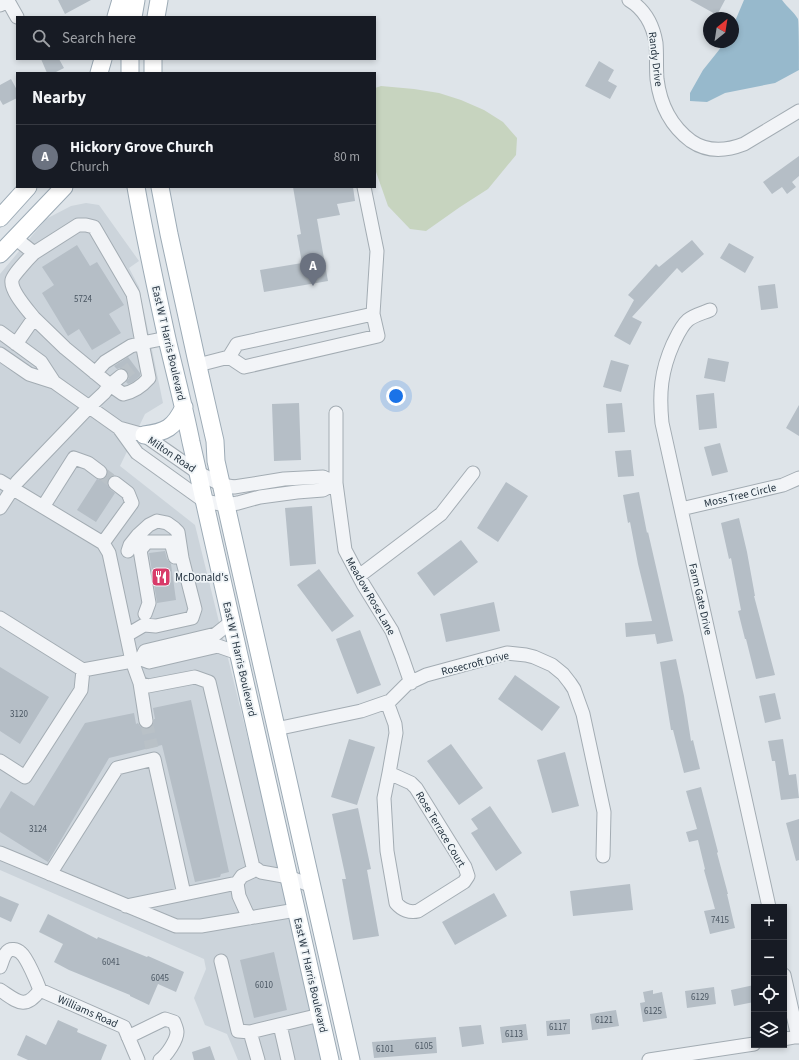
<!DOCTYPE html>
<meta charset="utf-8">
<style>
body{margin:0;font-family:"Source Sans 3",sans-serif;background:#20242c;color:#f1f3f6}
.controls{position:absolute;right:12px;bottom:12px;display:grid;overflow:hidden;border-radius:0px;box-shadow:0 2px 6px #0003}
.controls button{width:36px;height:36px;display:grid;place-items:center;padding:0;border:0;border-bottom:1px solid #363941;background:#171b24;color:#f1f3f6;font:20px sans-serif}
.compass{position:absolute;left:703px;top:12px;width:36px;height:36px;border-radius:50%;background:#171b24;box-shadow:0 2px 6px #0003;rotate:30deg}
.you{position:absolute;left:396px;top:396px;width:14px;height:14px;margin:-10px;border:3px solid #fff;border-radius:50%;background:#1a73e8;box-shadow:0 0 0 6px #1a73e833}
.badge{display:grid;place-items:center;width:26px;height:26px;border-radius:50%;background:#d83a69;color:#fff;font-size:13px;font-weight:700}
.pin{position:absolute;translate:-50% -33px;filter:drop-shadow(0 1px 2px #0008)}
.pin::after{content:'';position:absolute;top:21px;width:14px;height:12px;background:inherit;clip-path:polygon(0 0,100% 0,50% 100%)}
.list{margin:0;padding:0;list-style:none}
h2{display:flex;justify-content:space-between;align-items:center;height:52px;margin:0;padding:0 16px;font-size:17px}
h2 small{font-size:13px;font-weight:400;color:#9ea1a6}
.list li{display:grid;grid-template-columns:26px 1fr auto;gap:12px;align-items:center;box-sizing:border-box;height:64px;padding:0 16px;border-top:1px solid #363941}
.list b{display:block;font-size:15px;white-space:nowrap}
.list p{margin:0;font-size:13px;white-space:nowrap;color:#9ea1a6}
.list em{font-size:13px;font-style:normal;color:#9ea1a6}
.icon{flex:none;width:22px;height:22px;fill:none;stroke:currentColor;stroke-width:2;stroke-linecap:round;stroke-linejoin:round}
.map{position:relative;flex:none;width:799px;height:1060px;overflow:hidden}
.search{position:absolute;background:#171b24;box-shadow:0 2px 6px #0003;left:16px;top:16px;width:360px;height:44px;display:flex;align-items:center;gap:10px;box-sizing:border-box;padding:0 14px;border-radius:0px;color:#9ea1a6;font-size:15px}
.panel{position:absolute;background:#171b24;box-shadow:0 2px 6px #0003;left:16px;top:72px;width:360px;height:116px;border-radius:0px}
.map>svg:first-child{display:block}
</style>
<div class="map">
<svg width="799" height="1060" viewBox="0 0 799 1060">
<rect width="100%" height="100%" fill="#dee4e9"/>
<path fill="#ccd4db" d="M86,203L99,205L139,261L129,268L139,287L163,403L145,414L120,466L195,525L298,941L325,1060H238L227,1034L205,1025L194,998L206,969L204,959L0,870V274L46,219L71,206Z"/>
<path fill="#c7d4bf" d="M381,86L414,89L439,93L461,100L484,110L503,122L517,138L516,155L488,189L460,207L426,231L410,229L388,206L375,169V88Z"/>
<path fill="#97b9cc" d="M744,0H782C787,7 794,12 798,19C799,24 799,62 799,70L775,83L725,93L707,102L690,101V93L703,70L719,50L724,42H733V26Z"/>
<path fill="#b5bec6" d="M58,0H91L65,14Z
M690,0H725L717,15Z
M41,59H59L64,68L54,73H47Z
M599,61L614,70L608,81L617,86L610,99L585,86Z
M11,79L17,90V98L3,105L0,100V85Z
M799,156V176L792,182L796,187L787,194L782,187L772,194L763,182Z
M293,187H353L355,201L337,204L340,215L317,219L328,281L264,292L260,270L302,263L297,235L301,234Z
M692,240L704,254L682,273L677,268L632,317L642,322L630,345L614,336L634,300L628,295L656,264L659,267Z
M729,243L754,257L745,273L720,258Z
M77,245L90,266L97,262L124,305L109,314L121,333L92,350L79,329L68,336L42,293L54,285L42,267Z
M775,284L778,308L761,310L758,286Z
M128,357L140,373V376L133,382L128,384L126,382L129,378V375L127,371L123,368H120L117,369L114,366Z
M708,358L729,362L725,382L704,378Z
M611,360L629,365L621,392L603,387Z
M714,393L717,428L699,430L696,395Z
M299,403L301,460L274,461L272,404Z
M622,403L625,432L608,433L606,404Z
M799,405V436L786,428Z
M720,443L728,472L712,476L704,447Z
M631,450L634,476L618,477L615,451Z
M108,472L113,475L108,478L107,482L108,486L110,489L115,493L96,522L77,510L97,479L99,480L103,479L107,476Z
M506,482L528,496L498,542L477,528Z
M639,492L647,533L648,532L673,641L657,644L655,634L626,637L625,623L652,621L638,564L630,522L628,523L623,495Z
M312,506L316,564L290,566L285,508Z
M739,518L747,552L755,596H754L775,675L756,679L746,639H745L738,611L741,610L731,558L729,559L721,523Z
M461,540L478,562L434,596L417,573Z
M165,551L167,559L171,564L176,600L157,603L149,553Z
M319,569L354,616L332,632L297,585Z
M494,602L500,631L446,642L440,614Z
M360,630L381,685L357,694L336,639Z
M676,659L684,696L691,741L693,740L700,769L684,773L673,730H671L660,662Z
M0,667L49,697L20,744L0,731Z
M515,675L560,707L542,731L498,699Z
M775,693L781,719L765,723L759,696Z
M191,700L229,872L221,874L220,877L195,882L162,745L109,758L48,862L0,832V809L11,791L34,806L85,723L134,713L136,724L138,723L140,726L143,728L148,729L151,727L153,724L154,719H155L153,708Z
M349,739L375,747L357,805L331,797Z
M783,739L789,775L796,774L799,798L781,800L775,761H772L768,741Z
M451,744L483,788L459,805L427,761Z
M565,752L579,806L552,813L537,760Z
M701,787L718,852L717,853L728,894H727L735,928L710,934L704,911L715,909L704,870L705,869L698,840L689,842L686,832L697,829L686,791Z
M490,806L522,853L496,871L471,833L478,829L471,819Z
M358,808L371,869L367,870L379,936L353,940L342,879H346L332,814Z
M799,819V860L796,861L786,823Z
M630,884L633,910L573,916L570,891Z
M494,893L507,916L455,945L442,922Z
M0,896L19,904L11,922L0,917Z
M48,914L97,939L98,937L147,957L148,956L184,972L176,992L158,984L149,1005L130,996V995L69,970L54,962L63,944L39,932Z
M274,952L287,1010L254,1018L240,960Z
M754,985V1002L734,1006L731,990Z
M714,987L716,1004L687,1008L685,991Z
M653,990V994L662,992L667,1018L643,1022L640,1003L645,1002L643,992Z
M616,1010L619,1026L592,1030L590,1014Z
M570,1019V1034L547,1036L546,1021Z
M58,1020L78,1029L77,1032L107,1045L101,1060H28L17,1055L26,1035L46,1045Z
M526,1024L528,1040L502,1043L500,1027Z
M481,1025L484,1044L462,1047L459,1027Z
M436,1037L437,1053L374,1058L372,1042Z
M210,1046L215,1060H194L192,1052Z"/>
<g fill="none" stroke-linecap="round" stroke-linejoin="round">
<path stroke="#b9c1c7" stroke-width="13" stroke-dasharray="13 6" stroke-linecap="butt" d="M121,376L135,365
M100,472L115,483
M146,721L152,748"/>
<g stroke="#a3acb3" stroke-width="15">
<path id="minor" d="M629,0C644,9 653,25 656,43C657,55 656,67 657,79C660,104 671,126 691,141C707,152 726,151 744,144L799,111
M0,5L8,1L17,17
M15,238L34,253L78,225H86L94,227L133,294L142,343L167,338
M710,310C703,313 694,315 688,320C681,326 677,336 673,344C661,371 659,393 662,423L769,907
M0,332L41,362L54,382
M16,344L34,318C28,310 10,291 12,280C13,275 29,258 34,253
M0,354L29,374L54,382L119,428L137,453L204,501L226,505L238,503L260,497L297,492L323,490L336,483
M229,357L244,367L378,336L373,314
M198,365L229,357L237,344L373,314L377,251L364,187
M95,373L105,362L131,346L142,343L149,378C142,386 134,392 123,394L110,385L121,376
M336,413V483L345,550L363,584L392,631L402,657L411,683
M119,428L144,435L197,472L222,485L234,487L284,479L323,477L336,483
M0,481L103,543L109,553L132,661L141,659L149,662L218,646L238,653
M43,507L74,458L88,463L100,472
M0,508L17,482L89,407L104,393L110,385L65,348L34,318
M681,509L783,485L799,478
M103,543L132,503L128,493L115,483
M359,576L441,514L473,473
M145,614L149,603L140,550L147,542H171L175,557
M0,618L83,670L132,661L140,683L148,686L195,677L209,682L253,867L261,872L289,877L312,886
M127,635L144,625L156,626L192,618L195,609L182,558L178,532L174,528L167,523L157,521L149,525L138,535L130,545L128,551
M141,659L145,651L216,634L231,622
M140,683L146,721
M387,702L395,724L396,733L389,773
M276,729L361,711L387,702L390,701L407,684L426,675L507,653L526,655L534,657L552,665L563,674L570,683L574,689L583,714L604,812L603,856
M0,761L25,777L81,690L83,670
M389,773L411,783L416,788L465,867L468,876L464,882L418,911C410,913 402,910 396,903L387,851L384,798Z
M0,853L176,926H201L296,910
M50,874L117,768L154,759L184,894L126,906
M184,894L237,883
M249,918L239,896L237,883L242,876L257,869
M221,961L238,1031L250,1032L320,1015
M0,967C2,963 3,956 7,952C10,948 17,949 21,953C27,958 37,982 40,990L124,1027L138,1060
M784,975L798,1037
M0,990C17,1001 25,1011 40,990
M280,1025L288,1060
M250,1032L258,1060
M128,1037L165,1019L174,1022C175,1025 177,1029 177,1032C177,1040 167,1055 160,1060
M784,1039L799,1036
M649,1060L754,1044"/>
</g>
<g stroke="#9dabb6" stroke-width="19">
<path id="major" d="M116,17L121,0
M133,17L136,0
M156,17L159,0
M99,73L103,59
M130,73V59
M153,73V59
M136,187C145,238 156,288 167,339C175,373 184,407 191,442L330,1060
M160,187L169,234L197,362L215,441L216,461L351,1060
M0,218L28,187
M0,254L64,187
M144,435C166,432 174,428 184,407"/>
</g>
<use href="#minor" stroke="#f2f4f7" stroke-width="13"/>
<use href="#major" stroke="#fff" stroke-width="17"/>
</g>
<defs>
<g id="restaurant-square" transform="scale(1)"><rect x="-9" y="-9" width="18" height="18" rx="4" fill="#d83a69" stroke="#eef3f6"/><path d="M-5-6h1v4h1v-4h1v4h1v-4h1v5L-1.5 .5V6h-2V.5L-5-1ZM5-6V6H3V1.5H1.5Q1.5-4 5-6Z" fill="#fff"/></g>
</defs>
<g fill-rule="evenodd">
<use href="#restaurant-square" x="161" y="577"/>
</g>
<g text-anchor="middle" stroke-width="3.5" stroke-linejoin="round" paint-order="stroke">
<g font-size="9" fill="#4a5662">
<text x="83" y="302">5724</text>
<text x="19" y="717">3120</text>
<text x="38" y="832">3124</text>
<text x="720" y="923">7415</text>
<text x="111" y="965">6041</text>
<text x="160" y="981">6045</text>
<text x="264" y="988">6010</text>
<text x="700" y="1000">6129</text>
<text x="653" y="1014">6125</text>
<text x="604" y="1023">6121</text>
<text x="558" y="1030">6117</text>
<text x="514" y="1037">6113</text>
<text x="424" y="1049">6105</text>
<text x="385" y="1052">6101</text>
</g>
<g font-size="11" fill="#263441" stroke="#eef3f6">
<text transform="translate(656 59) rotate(83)" y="4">Randy Drive</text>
<text transform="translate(169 343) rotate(77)" y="4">East W T Harris Boulevard</text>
<text transform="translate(172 454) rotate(34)" y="4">Milton Road</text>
<text transform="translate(740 495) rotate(-13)" y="4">Moss Tree Circle</text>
<text transform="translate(371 596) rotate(60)" y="4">Meadow Rose Lane</text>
<text transform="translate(701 599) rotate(77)" y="4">Farm Gate Drive</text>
<text transform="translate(240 659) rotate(77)" y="4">East W T Harris Boulevard</text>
<text transform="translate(475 663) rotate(-14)" y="4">Rosecroft Drive</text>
<text transform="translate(441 829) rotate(59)" y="4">Rose Terrace Court</text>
<text transform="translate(311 975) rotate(77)" y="4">East W T Harris Boulevard</text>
<text transform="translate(88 1011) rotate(24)" y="4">Williams Road</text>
</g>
<g font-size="11" fill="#263441" stroke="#eef3f6" text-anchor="start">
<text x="175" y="581">McDonald's</text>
</g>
</g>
</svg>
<div class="controls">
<button>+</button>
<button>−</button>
<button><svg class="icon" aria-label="locate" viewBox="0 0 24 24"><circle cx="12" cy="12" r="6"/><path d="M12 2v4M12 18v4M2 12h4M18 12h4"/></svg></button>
<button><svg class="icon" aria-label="layers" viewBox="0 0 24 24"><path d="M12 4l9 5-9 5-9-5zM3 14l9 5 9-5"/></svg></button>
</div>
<svg class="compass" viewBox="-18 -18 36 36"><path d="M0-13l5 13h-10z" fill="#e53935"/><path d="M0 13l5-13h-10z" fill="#9ea1a6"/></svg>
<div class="you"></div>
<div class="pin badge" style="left:313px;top:286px;background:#6b7280">A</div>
<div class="search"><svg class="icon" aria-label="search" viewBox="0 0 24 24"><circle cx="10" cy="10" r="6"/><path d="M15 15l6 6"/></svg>Search here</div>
<section class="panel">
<h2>Nearby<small></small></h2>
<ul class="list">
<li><span class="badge" style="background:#6b7280">A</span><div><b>Hickory Grove Church</b><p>Church</p></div><em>80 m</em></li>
</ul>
</section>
</div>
